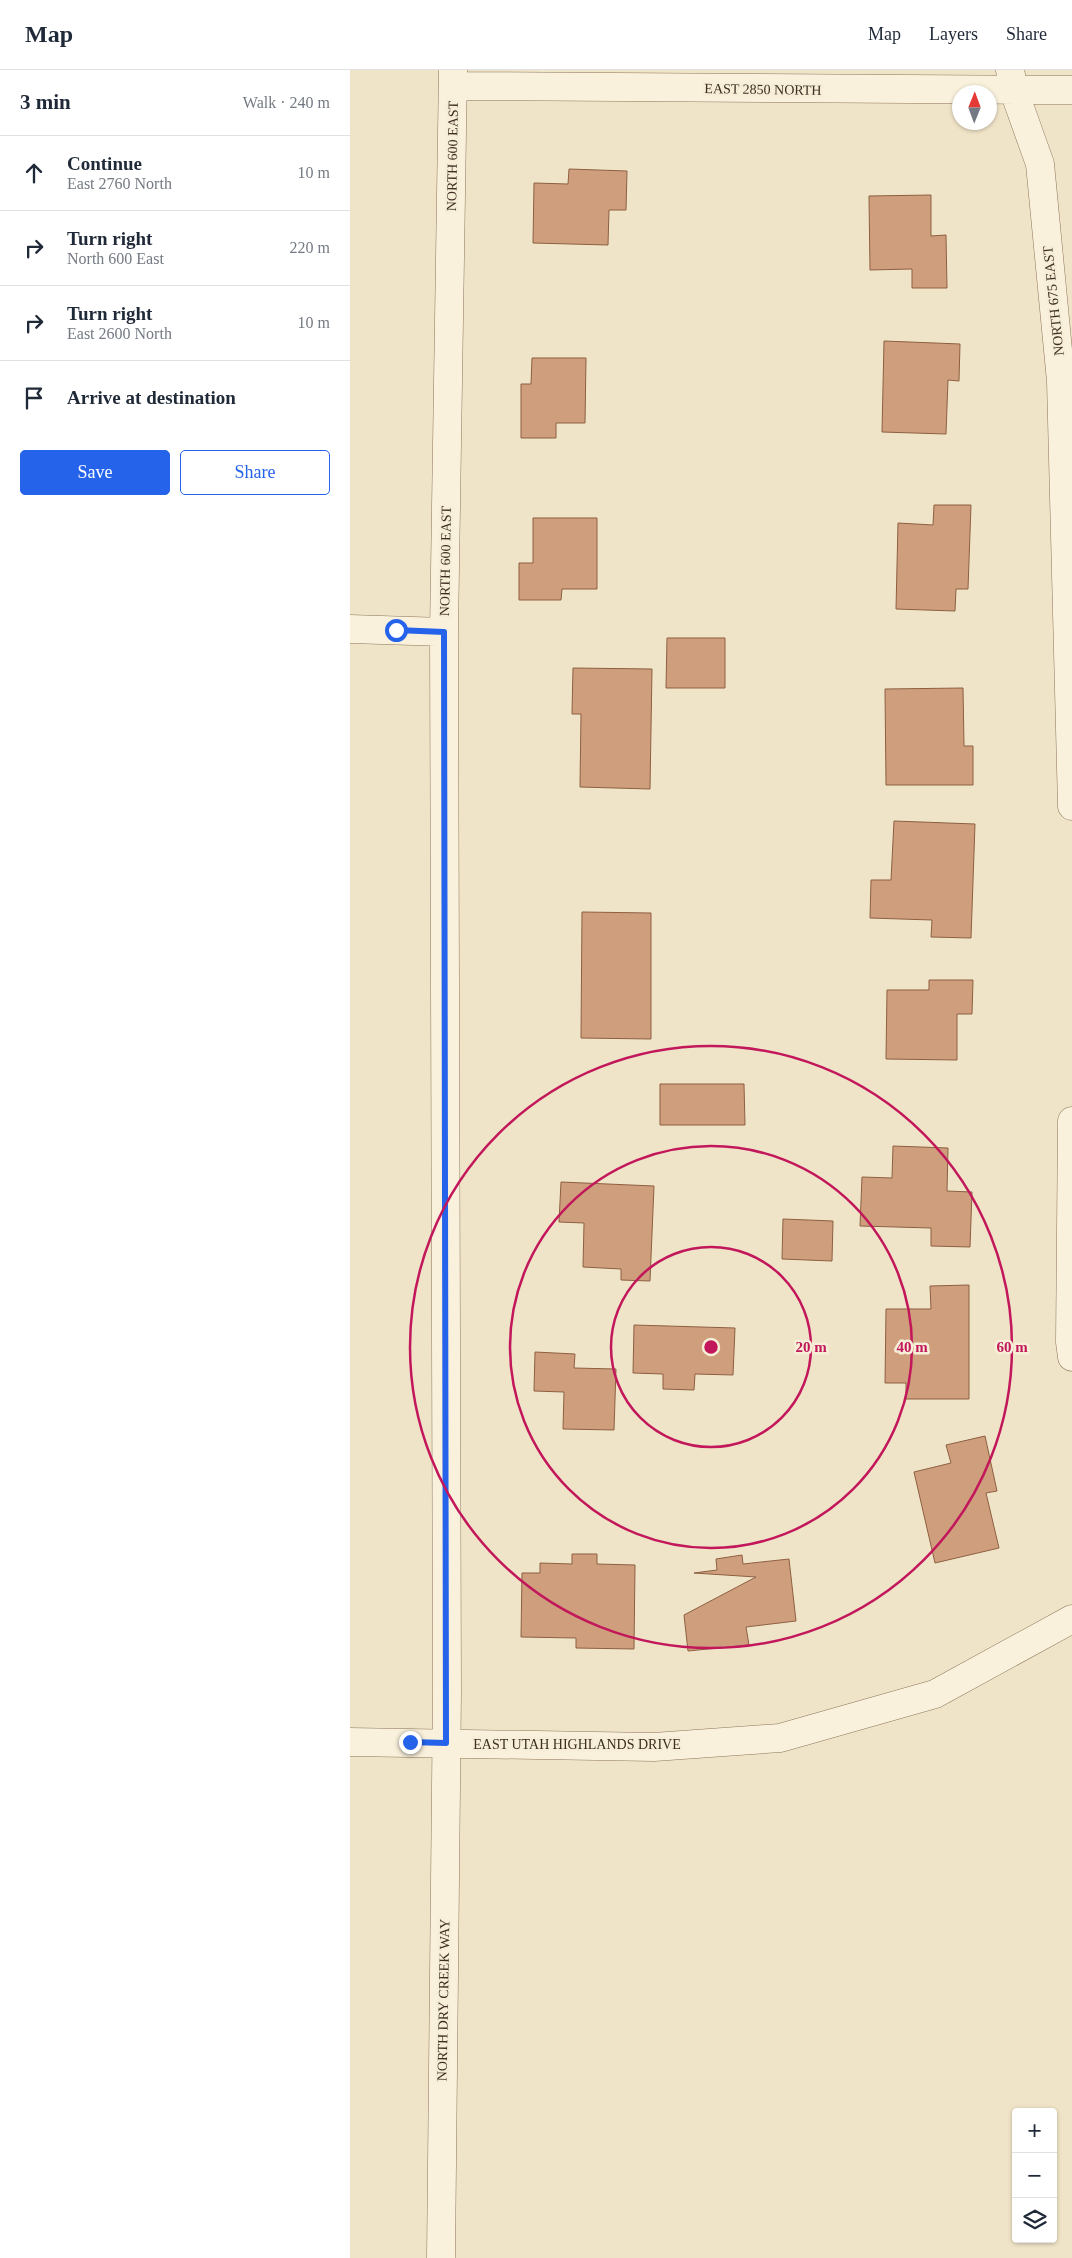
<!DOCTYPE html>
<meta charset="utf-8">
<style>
body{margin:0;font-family:"Times New Roman",serif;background:#f6f6f7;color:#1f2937}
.controls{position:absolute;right:15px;bottom:15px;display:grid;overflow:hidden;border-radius:5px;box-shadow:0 1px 4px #0004}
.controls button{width:45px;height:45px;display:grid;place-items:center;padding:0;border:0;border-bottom:1px solid #e0e1e3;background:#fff;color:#1f2937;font:25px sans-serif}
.compass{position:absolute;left:602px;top:15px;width:45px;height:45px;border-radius:50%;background:#fff;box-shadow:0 1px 4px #0004;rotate:1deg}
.stop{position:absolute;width:15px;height:15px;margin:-11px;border:4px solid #2563eb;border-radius:50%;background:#fff}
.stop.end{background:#2563eb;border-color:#fff;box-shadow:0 1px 5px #0008}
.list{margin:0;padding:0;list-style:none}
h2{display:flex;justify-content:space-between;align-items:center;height:65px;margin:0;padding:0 20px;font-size:21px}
h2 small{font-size:16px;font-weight:400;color:#747a83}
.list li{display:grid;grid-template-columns:32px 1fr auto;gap:15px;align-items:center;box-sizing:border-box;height:75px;padding:0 20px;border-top:1px solid #e0e1e3}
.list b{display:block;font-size:19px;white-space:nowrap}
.list p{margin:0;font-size:16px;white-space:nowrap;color:#747a83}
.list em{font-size:16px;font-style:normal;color:#747a83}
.actions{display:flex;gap:10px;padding:15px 20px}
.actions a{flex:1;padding:11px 0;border:1px solid #2563eb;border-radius:5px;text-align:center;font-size:18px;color:#2563eb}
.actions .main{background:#2563eb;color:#fff}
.icon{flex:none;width:28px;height:28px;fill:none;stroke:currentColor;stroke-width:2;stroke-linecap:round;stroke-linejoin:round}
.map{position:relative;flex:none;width:722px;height:2188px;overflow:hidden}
header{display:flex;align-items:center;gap:30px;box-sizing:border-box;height:70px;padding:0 25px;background:#fff;border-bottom:1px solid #e0e1e3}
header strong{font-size:24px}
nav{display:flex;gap:28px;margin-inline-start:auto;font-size:18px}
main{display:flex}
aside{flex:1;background:#fff}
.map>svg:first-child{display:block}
</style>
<header>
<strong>Map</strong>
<nav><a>Map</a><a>Layers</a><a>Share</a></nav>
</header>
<main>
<aside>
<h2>3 min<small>Walk · 240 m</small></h2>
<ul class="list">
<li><svg class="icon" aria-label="ahead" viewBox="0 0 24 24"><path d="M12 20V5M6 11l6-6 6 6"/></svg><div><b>Continue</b><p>East 2760 North</p></div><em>10 m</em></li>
<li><svg class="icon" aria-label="right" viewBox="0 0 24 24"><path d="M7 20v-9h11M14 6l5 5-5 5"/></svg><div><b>Turn right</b><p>North 600 East</p></div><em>220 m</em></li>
<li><svg class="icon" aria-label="right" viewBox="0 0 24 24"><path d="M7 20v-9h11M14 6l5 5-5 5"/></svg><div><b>Turn right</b><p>East 2600 North</p></div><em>10 m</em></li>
<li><svg class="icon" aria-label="arrive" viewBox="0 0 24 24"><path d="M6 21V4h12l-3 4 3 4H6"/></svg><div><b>Arrive at destination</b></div></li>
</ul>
<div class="actions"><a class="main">Save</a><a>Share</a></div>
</aside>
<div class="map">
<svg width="722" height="2188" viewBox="0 0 722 2188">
<rect width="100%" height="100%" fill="#f0e4c8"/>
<path fill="#cf9f7d" stroke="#8d5f41" d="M219,99L277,101L276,140H259L258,175L183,173L184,113L218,114Z
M581,125V166L596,165L597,218H562V199L520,200L519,126Z
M534,271L610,274L609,311L598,310L596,364L532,362Z
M182,288H236L235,353H206V368H171V314H181Z
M584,435H621L618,519H606L605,541L546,539L548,453L583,455Z
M183,448H247V519H212L211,530H169V493H183Z
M317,568H375V618H316Z
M223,598L302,599L300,719L230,717L231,644H222Z
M613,618L614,676H623V715H536L535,619Z
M544,751L625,754L621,868L581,867L582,850L520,848L521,810H541Z
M232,842L301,843V969L231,968Z
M579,910H623L622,944H607V990L536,989L537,920H579Z
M310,1014H394L395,1055H310Z
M543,1076L598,1078L597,1121L622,1122L620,1177L581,1176V1158L510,1156L512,1107L542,1108Z
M211,1112L304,1116L300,1211L271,1210V1199L233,1197L234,1153L209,1152Z
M433,1149L483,1151L482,1191L432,1189Z
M619,1215V1329H556V1313H535L536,1239H581L580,1216Z
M284,1255L385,1258L383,1305L345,1304L344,1320L313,1319V1304L283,1303Z
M185,1282L225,1284L224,1298L266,1299L264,1360L213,1359L214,1322L184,1321Z
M635,1366L647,1421L636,1423L649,1478L585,1493L564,1402L601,1393L596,1375Z
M222,1484H247V1494L285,1495L284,1579L226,1578V1568L171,1567L172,1503H190V1493L222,1494Z
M392,1485L393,1494L439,1489L446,1551L396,1557L399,1575L338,1581L334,1545L406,1507L344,1503L367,1500L366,1489Z"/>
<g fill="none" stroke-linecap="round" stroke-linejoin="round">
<g stroke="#8d765c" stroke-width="29">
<path id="minor" d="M660,0L664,21L690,94L711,311L722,736
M103,16L722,20
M0,559L94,562
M722,1051L720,1272L722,1287
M0,1672L304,1677L430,1668L585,1624L722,1549
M91,2188L97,1622L94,562L103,0"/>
</g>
<use href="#minor" stroke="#faf1dc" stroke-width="28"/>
</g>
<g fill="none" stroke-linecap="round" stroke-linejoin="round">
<path stroke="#2563eb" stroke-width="6" d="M46,560L94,562L96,1673L60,1672"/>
</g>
<g fill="none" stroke="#c2185b" stroke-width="2.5">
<circle cx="361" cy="1277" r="100"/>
<circle cx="361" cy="1277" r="201"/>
<circle cx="361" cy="1277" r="301"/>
</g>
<g text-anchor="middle" stroke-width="5" stroke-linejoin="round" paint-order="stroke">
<g font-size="14" fill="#3d2e20" stroke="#f7eed8">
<text transform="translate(413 19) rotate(1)" y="5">EAST 2850 NORTH</text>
<text transform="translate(102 86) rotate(-89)" y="5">NORTH 600 EAST</text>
<text transform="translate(703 231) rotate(-96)" y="5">NORTH 675 EAST</text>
<text transform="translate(95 491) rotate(-89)" y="5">NORTH 600 EAST</text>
<text x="227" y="1679">EAST UTAH HIGHLANDS DRIVE</text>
<text transform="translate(93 1930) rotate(-89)" y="5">NORTH DRY CREEK WAY</text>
</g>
</g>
<circle cx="361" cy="1277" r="8" fill="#c2185b" stroke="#f7eed8" stroke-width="2.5"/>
<g font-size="15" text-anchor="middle" font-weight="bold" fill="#c2185b" stroke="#f7eed8" stroke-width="5" stroke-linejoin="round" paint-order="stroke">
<text x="461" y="1282">20 m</text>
<text x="562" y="1282">40 m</text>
<text x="662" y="1282">60 m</text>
</g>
</svg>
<div class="controls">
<button>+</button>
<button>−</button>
<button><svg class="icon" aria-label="layers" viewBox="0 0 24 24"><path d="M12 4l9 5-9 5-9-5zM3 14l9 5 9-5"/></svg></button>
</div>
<svg class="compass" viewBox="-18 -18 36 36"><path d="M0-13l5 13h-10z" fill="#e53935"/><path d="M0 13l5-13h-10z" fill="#747a83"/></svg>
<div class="stop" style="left:46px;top:560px"></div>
<div class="stop end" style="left:60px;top:1672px"></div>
</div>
</main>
